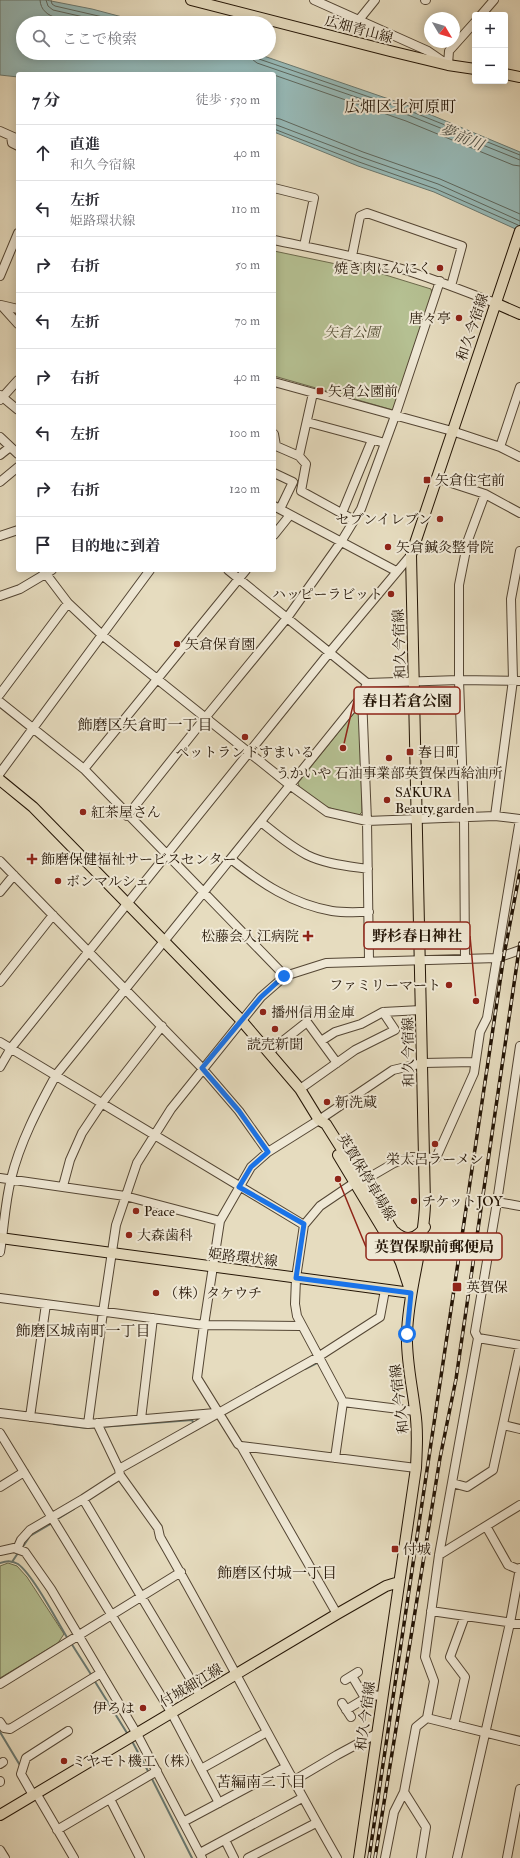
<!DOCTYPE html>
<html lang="ja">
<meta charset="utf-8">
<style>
body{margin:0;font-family:"IM FELL Double Pica","Noto Serif JP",serif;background:#f2f2f3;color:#2b2b33}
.controls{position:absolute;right:12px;top:12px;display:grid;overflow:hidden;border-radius:4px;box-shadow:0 2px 10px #0003}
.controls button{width:36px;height:36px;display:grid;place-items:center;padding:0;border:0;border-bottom:1px solid #e1e1e2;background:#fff;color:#2b2b33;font:20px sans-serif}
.compass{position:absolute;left:424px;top:12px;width:36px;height:36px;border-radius:50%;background:#fff;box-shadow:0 2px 10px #0003;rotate:128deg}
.stop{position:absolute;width:12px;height:12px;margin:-9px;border:3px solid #1a73e8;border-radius:50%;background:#fff}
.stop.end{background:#1a73e8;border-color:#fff;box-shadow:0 1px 4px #0008}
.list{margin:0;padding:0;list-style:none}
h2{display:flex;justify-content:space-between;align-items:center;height:52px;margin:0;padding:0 16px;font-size:17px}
h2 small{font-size:13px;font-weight:400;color:#7c7c81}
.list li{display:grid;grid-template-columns:26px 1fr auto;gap:12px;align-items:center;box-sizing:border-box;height:56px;padding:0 16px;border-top:1px solid #e1e1e2}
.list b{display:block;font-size:15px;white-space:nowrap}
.list p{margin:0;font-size:13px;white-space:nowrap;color:#7c7c81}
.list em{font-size:13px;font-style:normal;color:#7c7c81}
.icon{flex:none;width:22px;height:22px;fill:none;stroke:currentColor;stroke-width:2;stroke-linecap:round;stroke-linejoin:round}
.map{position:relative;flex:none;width:520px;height:1858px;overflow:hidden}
.search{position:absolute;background:#fff;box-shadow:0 2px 10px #0003;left:16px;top:16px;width:260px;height:44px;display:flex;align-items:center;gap:10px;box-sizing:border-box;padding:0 14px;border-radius:22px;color:#7c7c81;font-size:15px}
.panel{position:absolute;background:#fff;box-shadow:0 2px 10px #0003;left:16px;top:72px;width:260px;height:500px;border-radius:4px}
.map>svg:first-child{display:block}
</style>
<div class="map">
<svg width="520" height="1858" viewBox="0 0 520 1858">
<rect width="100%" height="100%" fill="#e6dcbf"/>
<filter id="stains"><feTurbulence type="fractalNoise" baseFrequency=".005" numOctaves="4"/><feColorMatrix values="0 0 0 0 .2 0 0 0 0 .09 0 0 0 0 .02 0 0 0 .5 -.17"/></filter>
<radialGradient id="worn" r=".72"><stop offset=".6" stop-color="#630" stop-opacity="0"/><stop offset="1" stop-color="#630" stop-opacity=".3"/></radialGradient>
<path fill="#b5c092" stroke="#6c6a4c" d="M274,251L379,273L431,289L432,293L393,410L274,376Z
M354,713L360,714L362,812L359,815C341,813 303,802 298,783Z
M8,1563L17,1566L27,1577L64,1634L58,1643L0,1678V1566Z"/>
<path fill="#97bab8" stroke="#697870" d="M0,0H46L92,9L145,23H23V53H255L412,107L520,152V231L434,192L358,166L274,132V74H18V77L0,75Z"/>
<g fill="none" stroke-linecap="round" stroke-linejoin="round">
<path stroke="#5d675e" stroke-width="1" d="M40,0C41,21 70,20 85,23
M46,0L48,6L53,10L110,23
M51,0L52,4L55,6L129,23
M251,53L252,59L257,63L408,115L520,160
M256,53L259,59L410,111L520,155
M274,75L406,121L513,165L520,166
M274,118L280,119L363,152L440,179L520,214
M274,124L361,157L438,184L520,221
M274,129L359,162L436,189L518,225"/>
<path stroke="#697870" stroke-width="2" d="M305,1369L317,1363
M54,1424L87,1428L97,1427
M101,1427L192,1420L194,1424
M56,1520L74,1509
M22,1548L30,1536L52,1523
M12,1562L18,1553
M0,1563C6,1561 11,1560 18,1564C33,1575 57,1621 68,1639
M71,1643L92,1676
M94,1680L127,1733
M0,1732L21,1767
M133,1743L149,1773
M151,1777L192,1858"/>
<g stroke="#544634" stroke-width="10">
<path id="minor" d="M314,0L428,51L444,62
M425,0H426
M481,15L494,0
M358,21L375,0
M448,65L449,51L475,22
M0,131L18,139
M11,136L12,143L18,146
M274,188L314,198L304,246
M274,240C317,249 360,257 402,269C434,279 464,291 495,303
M352,256L360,216L367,213L462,246L451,286
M0,276L18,233
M1,305L18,324
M1,305L18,309
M274,382L452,431L500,447L520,457
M313,393L299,456L306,464L301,491L354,520
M0,395L18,410
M0,400L18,380
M307,422L385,443
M274,434L276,446L299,456
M0,437L18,454
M500,447L520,387
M0,455L10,447
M274,473L293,482L280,509
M436,478L485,494L520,513
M0,482L18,467
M274,506L396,571
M342,513L372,440
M274,535L290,515
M0,536L18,530
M43,570L68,603L102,635L291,786L327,812L367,821L495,816L520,819
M228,570L367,683L459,680L520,681
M0,596L20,589L52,570
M367,683L362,696L367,821L369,960
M0,694L68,603
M0,702L84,769L285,976
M84,769L246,570
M0,773L150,570
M127,816L205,718L287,618L341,542L361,509L395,416L440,281
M495,816L513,680L511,599L520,551
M261,822C276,834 290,846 307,855C325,864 348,866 368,869
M231,859C261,883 292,904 332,911C344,913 357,912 369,912
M0,861L202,1068L239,1111L268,1152
M0,892L14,875
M465,959L464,817L459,680V585L468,540L485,494
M0,982L53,915
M321,1041L335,1032L361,1024L383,1012L421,1010
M0,1042L304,1225
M269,1052L307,1022L337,1063
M0,1067L11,1048L329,653L411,555
M300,1089L355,1050L395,1030L383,1012
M0,1178L125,1196L220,1221
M363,1181L394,1163L411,1157L436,1158L474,1073L480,1032L487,1018L520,819
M63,1186L70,1160L82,1133L102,1103L162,1026
M497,1202L520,1206
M0,1252C4,1228 5,1203 11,1179C20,1142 38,1108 56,1075L362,696
M0,1298L204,1325L300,1326
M478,1338L475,1332L497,1202L520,1046
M343,1402L415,1411
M0,1413L88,1424L215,1413
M30,1417L46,1304
M141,1419L153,1318
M97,1423L119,1469
M88,1424L103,1312L116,1225L137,1163L171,1109L261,997L285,976L326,963L497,958L520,950
M503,1425L520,1429
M0,1433L171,1712L219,1803
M241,1446L416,1468
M335,1458L343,1402L297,1316L295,1304L296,1278L304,1225L320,1206L354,1183
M120,1475L158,1528L160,1537C221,1643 276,1752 337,1858
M452,1483L467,1487L493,1470L520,1346
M0,1487L24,1472
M83,1499L200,1695
M486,1526L508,1565L520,1570
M17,1549L21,1540L30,1530L83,1499L120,1475L119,1469L318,1357L380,1317L385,1290
M0,1551L14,1548L25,1552L51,1589L137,1734L202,1858
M439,1555L520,1505
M431,1611L520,1624
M337,1614L241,1446L238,1444L197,1378L204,1325L220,1221L251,1167L268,1152L319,1120L393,1070L423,1063L474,1062
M352,1676L365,1698
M345,1680L358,1672
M0,1684L181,1572
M342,1703L351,1717
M346,1710L371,1695L382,1696
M427,1718L520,1741
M0,1722L4,1728L10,1729L101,1673
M454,1725L465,1677L450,1657L465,1616
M0,1764L3,1762
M201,1769L267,1732
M0,1781V1782
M293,1781L337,1755L376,1734
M404,1792L426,1827L421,1858
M36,1793L74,1858
M33,1795L21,1774L26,1758L68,1731
M110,1799L140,1858
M183,1822L286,1767
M57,1830L157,1771
M225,1840L234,1858
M0,1850L5,1858
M200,1853L302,1798
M248,1858L316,1823
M385,1858L394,1812L404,1792L416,1727L427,1718L434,1681L425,1657L439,1555L478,1338L520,1345
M457,1858L510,1623L520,1568
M507,1858L520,1789"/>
</g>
<g stroke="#231405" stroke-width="12">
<path id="major" d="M191,0L390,51L448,65L475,69
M505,74L520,77
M495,303L520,314
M0,780L33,807L241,1020L300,1089L319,1120L326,1124C344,1153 363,1182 381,1211C393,1231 409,1253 413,1277
M338,1155L394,1248L401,1263L411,1293
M395,1232C406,1242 416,1239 425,1227
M0,1238L411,1293
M0,1815L337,1614L386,1586L399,1582
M359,1858L416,1468C417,1448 418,1429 415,1410C412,1385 406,1359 407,1334C408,1290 424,1248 425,1204L411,555L520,231"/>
</g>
<use href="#minor" stroke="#efe8d5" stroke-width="8"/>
<use href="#major" stroke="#e6dcbf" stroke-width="10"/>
<g stroke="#231405" stroke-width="3.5">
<path id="rail" d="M369,1858L504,955L520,871
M375,1858L440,1458L456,1379L520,943"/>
</g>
<use href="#rail" stroke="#efe8d5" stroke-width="2" stroke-dasharray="6" stroke-linecap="butt"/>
</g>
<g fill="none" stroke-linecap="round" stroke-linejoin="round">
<path stroke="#1a73e8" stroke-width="5" d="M284,976L261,997L202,1068L239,1111L268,1152L251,1167L239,1187L304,1224L296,1278L411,1293L407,1334"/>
</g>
<g fill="#8f2418" stroke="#efe8d5" stroke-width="1.5">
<circle cx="440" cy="268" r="4"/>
<circle cx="459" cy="318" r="4"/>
<rect x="316" y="387" width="8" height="8" rx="2"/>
<rect x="423" y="476" width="8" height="8" rx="2"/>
<circle cx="440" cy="519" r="4"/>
<circle cx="388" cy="547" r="4"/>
<circle cx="391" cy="594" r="4"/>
<circle cx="177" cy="644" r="4"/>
<circle cx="245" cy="737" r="4"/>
<rect x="406" y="748" width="8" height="8" rx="2"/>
<circle cx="389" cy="758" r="4"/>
<circle cx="387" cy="800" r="4"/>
<circle cx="83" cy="812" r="4"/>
<path d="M30 853h4v4h4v4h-4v4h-4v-4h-4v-4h4z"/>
<circle cx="58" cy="881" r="4"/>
<path d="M306 930h4v4h4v4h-4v4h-4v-4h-4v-4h4z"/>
<circle cx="449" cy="985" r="4"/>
<circle cx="263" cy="1012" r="4"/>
<circle cx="275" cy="1029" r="4"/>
<circle cx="327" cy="1102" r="4"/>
<circle cx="435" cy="1144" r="4"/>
<circle cx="414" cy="1201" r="4"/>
<circle cx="136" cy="1211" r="4"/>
<circle cx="129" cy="1235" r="4"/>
<rect x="452" y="1282" width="10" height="10" rx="2"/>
<circle cx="156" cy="1293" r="4"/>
<rect x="391" y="1545" width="8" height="8" rx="2"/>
<circle cx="143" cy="1708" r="4"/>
<circle cx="64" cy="1761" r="4"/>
</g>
<g text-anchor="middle" stroke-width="4" stroke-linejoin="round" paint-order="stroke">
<g font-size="14" fill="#231405" stroke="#efe8d5">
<text transform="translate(359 29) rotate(15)" y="5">広畑青山線</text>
<text transform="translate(472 327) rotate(-71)" y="5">和久今宿線</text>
<text transform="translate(399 644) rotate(-92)" y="5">和久今宿線</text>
<text transform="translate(408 1052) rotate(-91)" y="5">和久今宿線</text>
<text transform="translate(367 1177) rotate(59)" y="5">英賀保停車場線</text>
<text transform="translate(243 1257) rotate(7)" y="5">姫路環状線</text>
<text transform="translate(399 1399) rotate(-97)" y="5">和久今宿線</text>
<text transform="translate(191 1685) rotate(-31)" y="5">付城細江線</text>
<text transform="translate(365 1716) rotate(-82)" y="5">和久今宿線</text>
</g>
<g font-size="14" fill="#231405" stroke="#efe8d5" text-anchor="start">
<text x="432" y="273" text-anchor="end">焼き肉にんにく</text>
<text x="451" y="323" text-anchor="end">唐々亭</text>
<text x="328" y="396">矢倉公園前</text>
<text x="435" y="485">矢倉住宅前</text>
<text x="432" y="524" text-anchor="end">セブンイレブン</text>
<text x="396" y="552">矢倉鍼灸整骨院</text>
<text x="383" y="599" text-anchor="end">ハッピーラビット</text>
<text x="185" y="649">矢倉保育園</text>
<text x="245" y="757" text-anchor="middle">ペットランドすまいる</text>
<text x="418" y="757">春日町</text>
<text x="389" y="778" text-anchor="middle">うかいや 石油事業部英賀保西給油所</text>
<text x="395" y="797">SAKURA<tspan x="395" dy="16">Beauty garden</tspan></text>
<text x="91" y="817">紅茶屋さん</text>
<text x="41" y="864">飾磨保健福祉サービスセンター</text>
<text x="66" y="886">ボンマルシェ</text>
<text x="299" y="941" text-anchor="end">松藤会入江病院</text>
<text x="441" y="990" text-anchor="end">ファミリーマート</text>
<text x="271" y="1017">播州信用金庫</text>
<text x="275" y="1049" text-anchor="middle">読売新聞</text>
<text x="335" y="1107">新洗蔵</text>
<text x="435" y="1164" text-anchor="middle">栄太呂ラーメン</text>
<text x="422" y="1206">チケットJOY</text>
<text x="144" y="1216">Peace</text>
<text x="137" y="1240">大森歯科</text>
<text x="466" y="1292">英賀保</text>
<text x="164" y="1298">（株）タケウチ</text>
<text x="403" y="1554">付城</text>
<text x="135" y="1713" text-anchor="end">伊ろは</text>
<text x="72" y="1766">ミヤモト機工（株）</text>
</g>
<g font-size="14" font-style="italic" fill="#565036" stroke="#efe8d5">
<text x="352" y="337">矢倉公園</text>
</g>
<g font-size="15" font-style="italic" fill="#4c4e44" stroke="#efe8d5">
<text transform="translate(462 137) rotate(23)" y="5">夢前川</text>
</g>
<g font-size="15" fill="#231405" stroke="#efe8d5">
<text x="145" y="730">飾磨区矢倉町一丁目</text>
<text x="83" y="1336">飾磨区城南町一丁目</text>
<text x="277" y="1578">飾磨区付城一丁目</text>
<text x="261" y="1787">苫編南二丁目</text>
</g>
<g font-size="16" fill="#231405" stroke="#efe8d5">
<text x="400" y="112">広畑区北河原町</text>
</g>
</g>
<path fill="none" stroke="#8f2418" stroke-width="1.5" d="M343 748L354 701M476 1001L470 936M338 1179L366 1247"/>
<g fill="#8f2418" stroke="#efe8d5" stroke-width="1.5">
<circle cx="343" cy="748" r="4"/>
<circle cx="476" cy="1001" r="4"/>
<circle cx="338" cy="1179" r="4"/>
</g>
<g fill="#efe8d5" stroke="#8f2418" stroke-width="1.5">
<rect x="354" y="687" width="106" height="27" rx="4"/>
<rect x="364" y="922" width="106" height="27" rx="4"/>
<rect x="366" y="1233" width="136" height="27" rx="4"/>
</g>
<g font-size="15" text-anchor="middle" font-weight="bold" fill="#231405">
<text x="407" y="706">春日若倉公園</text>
<text x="417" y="941">野杉春日神社</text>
<text x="434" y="1252">英賀保駅前郵便局</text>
</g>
<rect width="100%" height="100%" filter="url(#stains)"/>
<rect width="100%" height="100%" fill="url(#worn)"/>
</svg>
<div class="controls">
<button>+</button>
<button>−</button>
</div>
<svg class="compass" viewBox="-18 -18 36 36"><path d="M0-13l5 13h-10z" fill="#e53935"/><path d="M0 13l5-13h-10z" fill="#7c7c81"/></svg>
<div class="stop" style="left:407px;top:1334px"></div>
<div class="stop end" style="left:284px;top:976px"></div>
<div class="search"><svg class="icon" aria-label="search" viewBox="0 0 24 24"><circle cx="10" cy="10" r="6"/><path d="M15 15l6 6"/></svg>ここで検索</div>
<section class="panel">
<h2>7 分<small>徒歩 · 530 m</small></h2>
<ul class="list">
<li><svg class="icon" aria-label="ahead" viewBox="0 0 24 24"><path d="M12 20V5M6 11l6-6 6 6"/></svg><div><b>直進</b><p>和久今宿線</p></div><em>40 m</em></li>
<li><svg class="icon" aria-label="left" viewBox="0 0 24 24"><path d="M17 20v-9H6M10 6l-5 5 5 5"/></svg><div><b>左折</b><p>姫路環状線</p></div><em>110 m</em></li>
<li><svg class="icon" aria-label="right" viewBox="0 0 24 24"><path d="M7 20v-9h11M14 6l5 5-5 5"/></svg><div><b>右折</b></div><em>50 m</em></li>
<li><svg class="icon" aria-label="left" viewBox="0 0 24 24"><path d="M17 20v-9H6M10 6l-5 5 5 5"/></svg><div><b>左折</b></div><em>70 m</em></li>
<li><svg class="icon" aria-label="right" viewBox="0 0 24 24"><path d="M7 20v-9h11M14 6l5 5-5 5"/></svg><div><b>右折</b></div><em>40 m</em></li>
<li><svg class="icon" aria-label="left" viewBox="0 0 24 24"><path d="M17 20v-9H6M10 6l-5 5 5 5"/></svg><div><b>左折</b></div><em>100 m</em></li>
<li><svg class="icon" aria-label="right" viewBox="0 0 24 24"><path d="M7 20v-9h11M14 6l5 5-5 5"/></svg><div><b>右折</b></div><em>120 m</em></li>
<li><svg class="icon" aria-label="arrive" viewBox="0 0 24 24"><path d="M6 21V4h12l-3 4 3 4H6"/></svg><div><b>目的地に到着</b></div></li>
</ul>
</section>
</div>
